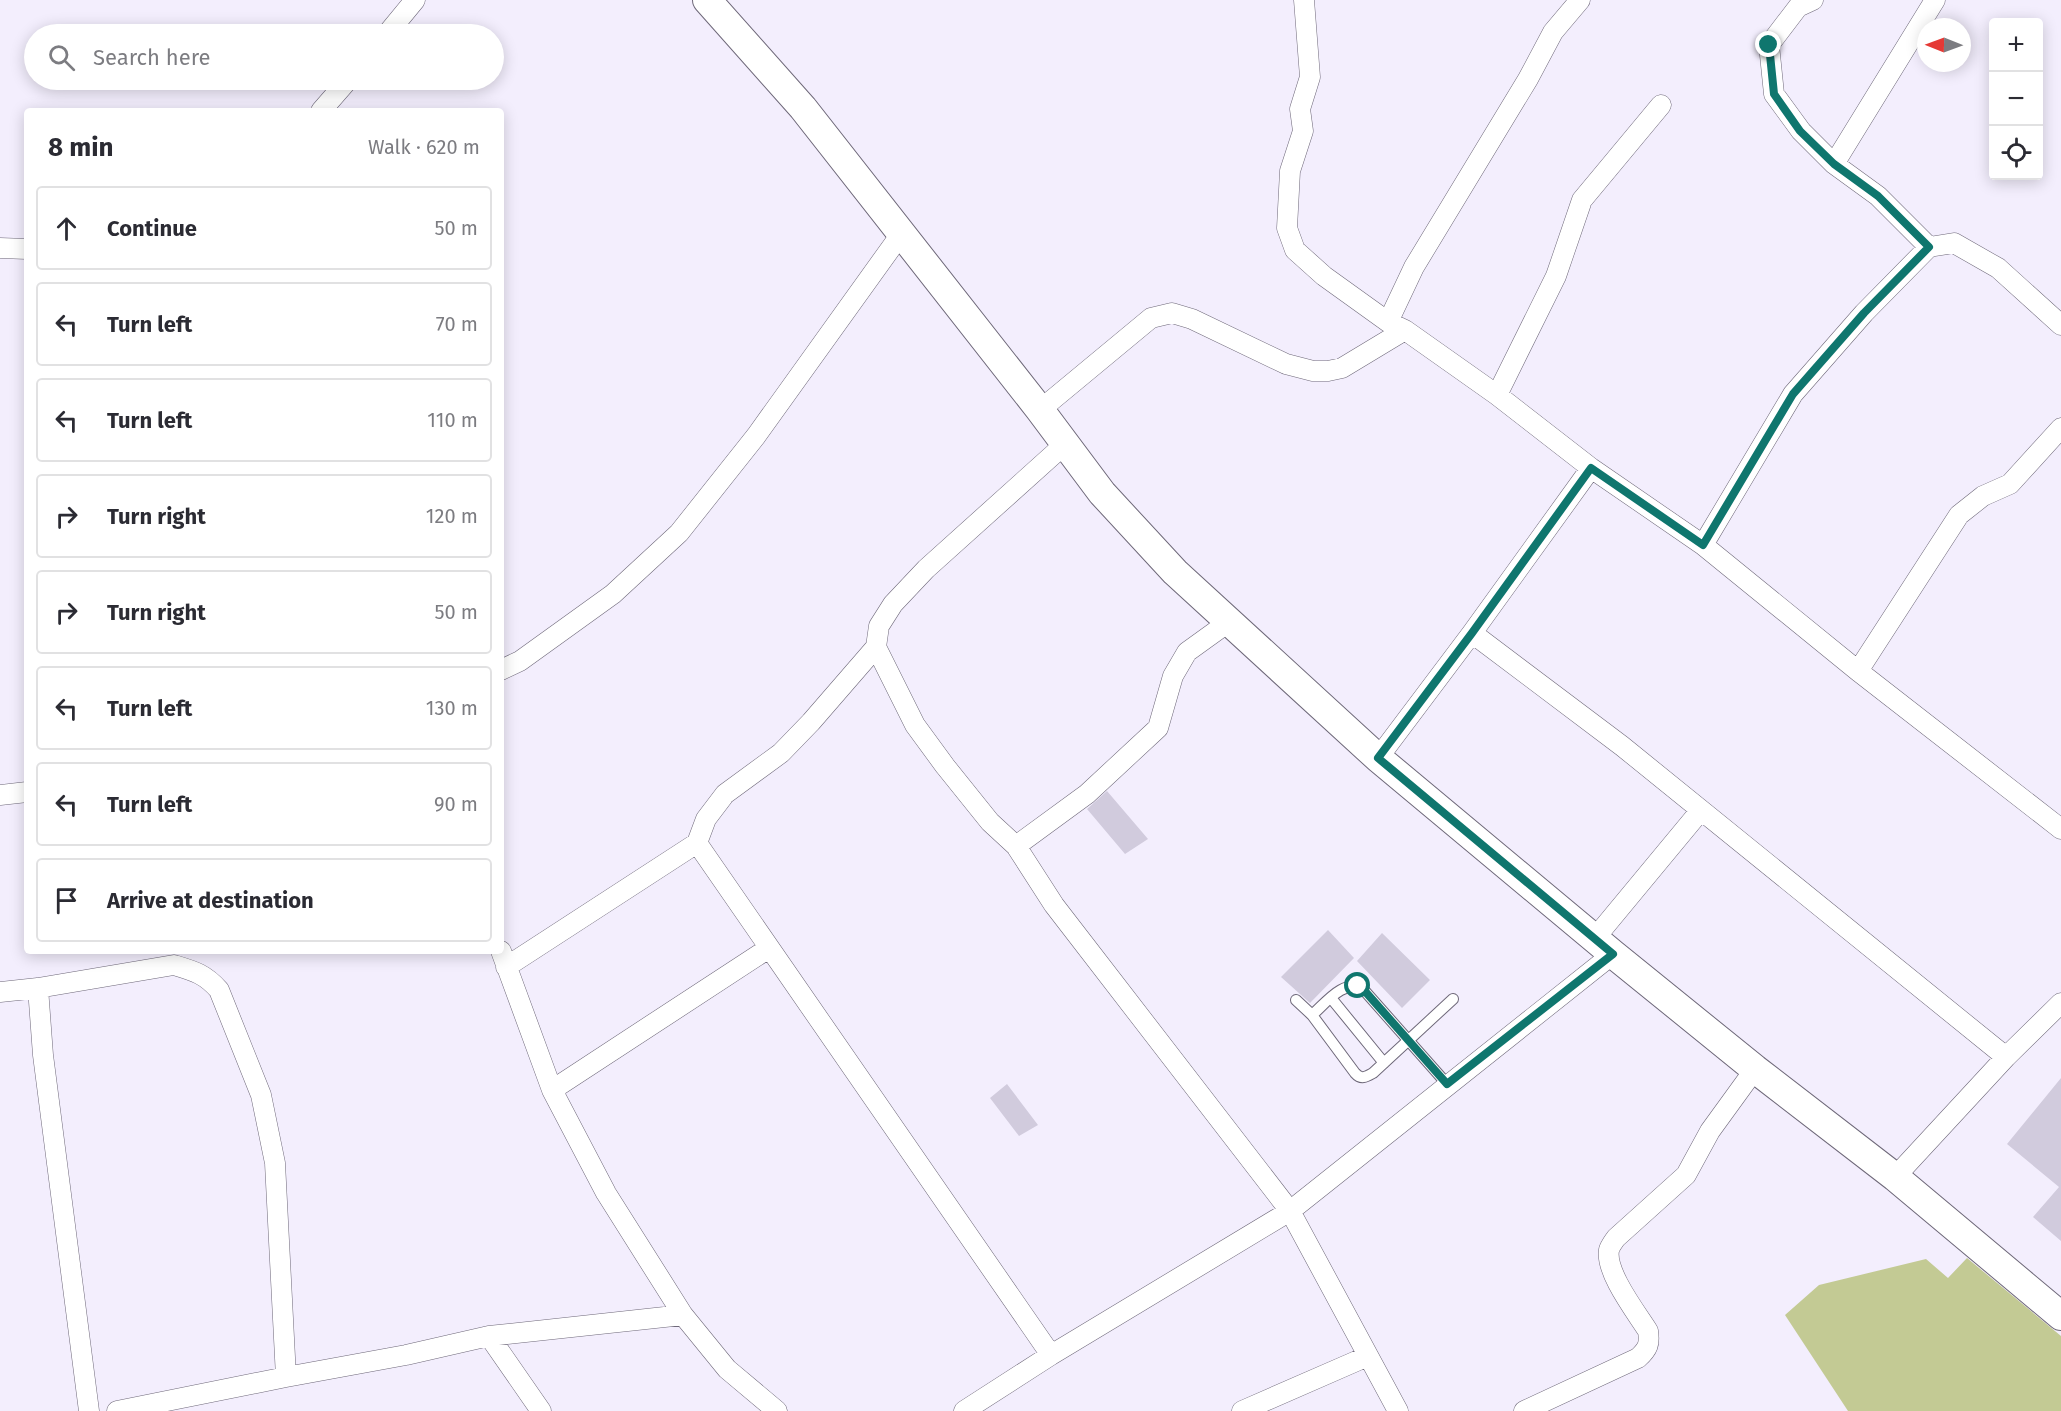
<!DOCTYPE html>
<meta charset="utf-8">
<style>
body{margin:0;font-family:"Fira Sans",sans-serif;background:#f2f2f3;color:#2b2b33}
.controls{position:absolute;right:18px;top:18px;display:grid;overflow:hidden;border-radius:6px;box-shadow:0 3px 15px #0003}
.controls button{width:54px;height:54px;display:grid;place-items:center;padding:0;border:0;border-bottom:2px solid #e1e1e2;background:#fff;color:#2b2b33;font:30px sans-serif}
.compass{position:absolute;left:1917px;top:18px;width:54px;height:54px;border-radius:50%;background:#fff;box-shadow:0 3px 15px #0003;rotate:271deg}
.stop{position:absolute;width:18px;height:18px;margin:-14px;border:4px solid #0f766e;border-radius:50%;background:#fff}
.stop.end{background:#0f766e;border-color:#fff;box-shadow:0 2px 6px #0008}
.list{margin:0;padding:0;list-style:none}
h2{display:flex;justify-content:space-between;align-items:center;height:78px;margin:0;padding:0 24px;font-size:26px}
h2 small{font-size:20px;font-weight:400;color:#7c7c81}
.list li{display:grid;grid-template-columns:39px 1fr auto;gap:18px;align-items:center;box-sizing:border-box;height:84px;margin:0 12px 12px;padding:0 12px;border:2px solid #e1e1e2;border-radius:6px}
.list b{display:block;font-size:22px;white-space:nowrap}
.list em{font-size:20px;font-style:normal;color:#7c7c81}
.icon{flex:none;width:33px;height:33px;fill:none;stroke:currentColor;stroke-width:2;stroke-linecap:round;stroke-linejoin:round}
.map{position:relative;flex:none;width:2061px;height:1411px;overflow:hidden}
.search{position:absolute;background:#fff;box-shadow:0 3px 15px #0003;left:24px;top:24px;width:480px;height:66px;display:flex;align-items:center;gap:15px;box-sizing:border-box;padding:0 21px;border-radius:33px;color:#7c7c81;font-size:22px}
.panel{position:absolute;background:#fff;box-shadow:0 3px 15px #0003;left:24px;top:108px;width:480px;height:846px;border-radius:6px}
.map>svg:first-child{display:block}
</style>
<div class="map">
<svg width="2061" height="1411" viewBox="0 0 2061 1411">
<rect width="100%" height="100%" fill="#f3eefd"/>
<path fill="#c3ca94" d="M1967,1258L2061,1336V1411H1848L1785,1315L1819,1285L1926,1259L1948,1278Z"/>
<path fill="#d1cbdd" d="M1107,791L1148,839L1125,854L1087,809Z
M1328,930L1354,958L1310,1003L1281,977Z
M1382,933L1430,980L1402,1008L1357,961Z
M2061,1078V1241L2033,1217L2059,1187L2007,1144Z
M1007,1084L1038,1125L1019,1136L990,1098Z"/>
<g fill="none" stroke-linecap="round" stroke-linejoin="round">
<g stroke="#6e6879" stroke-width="12">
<path id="lane" d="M1331,998L1384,1063
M1296,1000L1312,1015L1355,1073C1361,1080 1366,1077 1373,1073L1453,999
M1312,1015C1325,1004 1344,978 1363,989L1447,1084"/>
</g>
<g stroke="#6e6879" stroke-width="21">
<path id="street" d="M1304,0L1310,77L1300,109L1303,131L1290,171L1287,228L1295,250L1324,276L1388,322L1405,330L1497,395L1591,468L1703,545L1858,671L2061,829
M1813,0L1798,7L1769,45L1774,94L1801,131L1834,164L1878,196L1929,247
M387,34L415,0
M321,111L348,80
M1834,164L1935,0
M0,248L27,249
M1388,322L1414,267L1528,79L1553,32L1580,0
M1497,395L1556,276L1582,200L1661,105
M1040,410L1151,318L1172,313L1192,319L1286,364L1313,371H1328L1342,368L1405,330
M1703,545L1793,394L1864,313L1929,247L1954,243L1998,268L2061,325
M1472,633L1622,746L2006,1057
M876,647L915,725L945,766L990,822L1016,846L1054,905L1290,1211L1398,1411
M501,670L520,661L613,594L679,533L756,436L901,234
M1858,671L1959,515L1983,496L2010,484L2061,428
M1378,758L1472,633L1591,468
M0,795L27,792
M697,843L1051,1355
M1016,846L1087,794L1158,728L1173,676L1187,652L1230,621
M1595,938L1701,810
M501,951L552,1090L606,1193L683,1315L727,1369L777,1411
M506,967L697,843L706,819L725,794L781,753L811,722L876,647L879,626L893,604L926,569L1065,444
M38,988L43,1055L89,1411
M0,992L38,988L174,965C194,971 205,974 219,990L261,1095L275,1163L286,1377
M552,1090L769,948
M1895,1177L2006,1057L2061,1003
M489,1336L541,1411
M117,1411L286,1377L406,1355L489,1336L683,1315
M964,1411L1051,1355L1290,1211L1613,954
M1242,1411L1368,1356
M1524,1411L1638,1358C1648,1349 1650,1344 1648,1331C1636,1312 1605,1272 1609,1250C1610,1246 1614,1241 1616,1238L1686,1175L1710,1131L1755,1069"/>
</g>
<g stroke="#6e6879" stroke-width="30">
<path id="secondary" d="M707,0L803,108L1040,410L1102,493L1175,572L1378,758L1613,954L1755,1069L1895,1177L2061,1316"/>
</g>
<use href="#lane" stroke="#fff" stroke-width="10"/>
<use href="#street" stroke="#fff" stroke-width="20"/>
<use href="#secondary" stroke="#fff" stroke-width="28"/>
</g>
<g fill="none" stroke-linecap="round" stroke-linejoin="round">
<path stroke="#0f766e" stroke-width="8" d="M1358,986L1363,989L1447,1084L1613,954L1378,758L1472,633L1591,468L1703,545L1793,394L1864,313L1929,247L1878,196L1834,164L1800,131L1774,94L1769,45"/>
</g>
</svg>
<div class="controls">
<button>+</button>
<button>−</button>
<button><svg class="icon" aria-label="locate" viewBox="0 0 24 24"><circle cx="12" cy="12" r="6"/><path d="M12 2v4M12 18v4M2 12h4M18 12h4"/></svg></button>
</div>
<svg class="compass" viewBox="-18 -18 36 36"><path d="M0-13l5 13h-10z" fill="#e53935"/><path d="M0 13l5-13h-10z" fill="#7c7c81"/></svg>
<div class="stop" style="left:1358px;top:986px"></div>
<div class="stop end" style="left:1769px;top:45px"></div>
<div class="search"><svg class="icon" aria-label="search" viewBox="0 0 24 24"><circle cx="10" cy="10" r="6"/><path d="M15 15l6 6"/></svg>Search here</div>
<section class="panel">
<h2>8 min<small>Walk · 620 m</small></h2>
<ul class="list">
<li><svg class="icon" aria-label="ahead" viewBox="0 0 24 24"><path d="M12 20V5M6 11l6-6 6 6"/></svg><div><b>Continue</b></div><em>50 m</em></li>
<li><svg class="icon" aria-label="left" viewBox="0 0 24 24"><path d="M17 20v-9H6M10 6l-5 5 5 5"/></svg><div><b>Turn left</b></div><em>70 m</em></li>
<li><svg class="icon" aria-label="left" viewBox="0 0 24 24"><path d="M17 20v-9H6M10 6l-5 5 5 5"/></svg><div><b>Turn left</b></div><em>110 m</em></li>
<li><svg class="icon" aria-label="right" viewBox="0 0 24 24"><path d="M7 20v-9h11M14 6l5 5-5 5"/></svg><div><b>Turn right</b></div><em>120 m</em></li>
<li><svg class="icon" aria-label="right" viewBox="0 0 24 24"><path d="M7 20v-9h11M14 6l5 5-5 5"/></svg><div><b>Turn right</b></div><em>50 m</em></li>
<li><svg class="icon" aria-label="left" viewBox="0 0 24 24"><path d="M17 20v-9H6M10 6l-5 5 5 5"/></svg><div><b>Turn left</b></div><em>130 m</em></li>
<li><svg class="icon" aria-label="left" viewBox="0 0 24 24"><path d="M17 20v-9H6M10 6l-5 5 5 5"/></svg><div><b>Turn left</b></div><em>90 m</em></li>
<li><svg class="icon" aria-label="arrive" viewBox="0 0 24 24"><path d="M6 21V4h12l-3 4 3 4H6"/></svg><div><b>Arrive at destination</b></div></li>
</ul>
</section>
</div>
